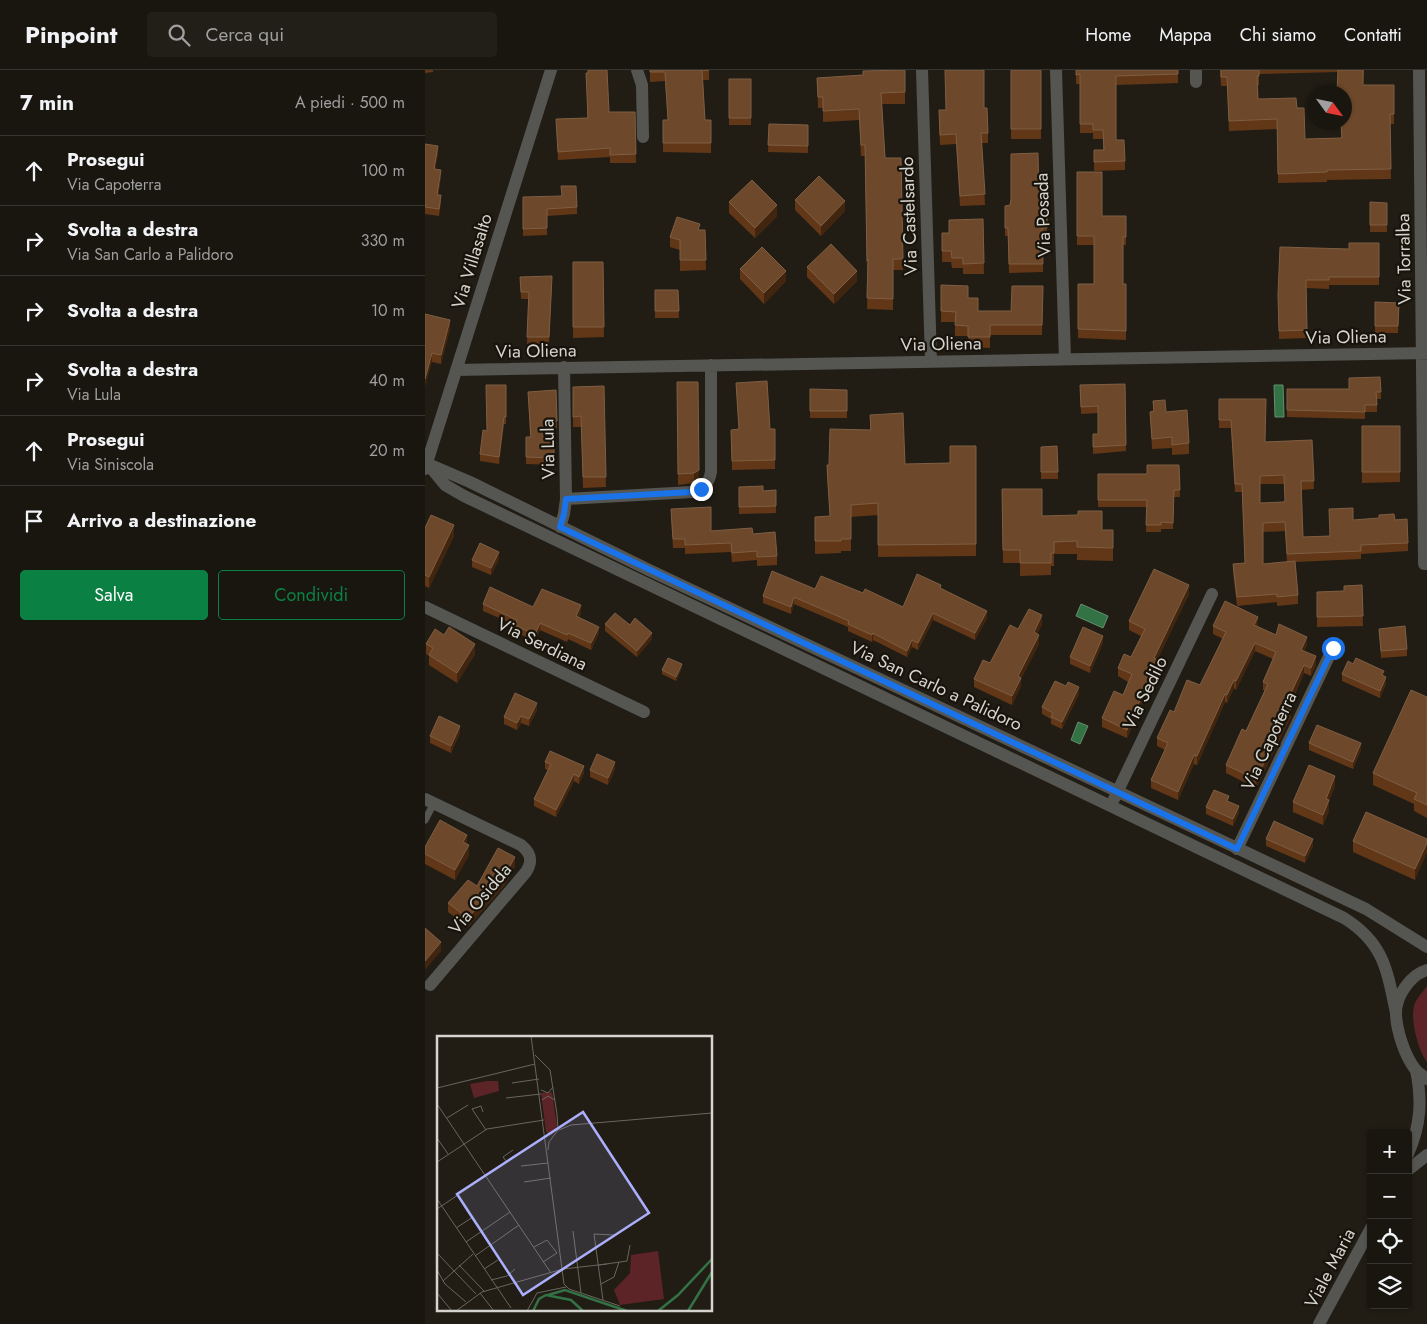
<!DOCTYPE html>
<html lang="it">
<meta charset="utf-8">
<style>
body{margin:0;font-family:Jost,sans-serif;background:#221f19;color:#f1f3f6}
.controls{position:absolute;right:15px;bottom:15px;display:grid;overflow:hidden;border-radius:5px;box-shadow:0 1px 4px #0004}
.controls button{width:45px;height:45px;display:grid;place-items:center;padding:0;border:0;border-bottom:1px solid #373530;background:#191610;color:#f1f3f6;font:25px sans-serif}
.compass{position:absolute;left:882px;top:15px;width:45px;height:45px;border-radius:50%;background:#191610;box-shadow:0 1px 4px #0004;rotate:123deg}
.stop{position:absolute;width:15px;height:15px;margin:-11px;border:4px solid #1a73e8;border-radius:50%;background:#fff}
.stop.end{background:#1a73e8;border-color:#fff;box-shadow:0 1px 5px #0008}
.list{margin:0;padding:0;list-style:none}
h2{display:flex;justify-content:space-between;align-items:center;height:65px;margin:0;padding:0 20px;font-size:21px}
h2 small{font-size:16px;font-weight:400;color:#9f9f9f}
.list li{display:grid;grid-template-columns:32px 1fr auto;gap:15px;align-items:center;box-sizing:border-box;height:70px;padding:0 20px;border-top:1px solid #373530}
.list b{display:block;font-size:19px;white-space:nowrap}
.list p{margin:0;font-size:16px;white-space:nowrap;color:#9f9f9f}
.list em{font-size:16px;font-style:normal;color:#9f9f9f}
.actions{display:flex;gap:10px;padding:15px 20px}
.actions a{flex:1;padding:11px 0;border:1px solid #0b8043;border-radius:5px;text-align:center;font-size:18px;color:#0b8043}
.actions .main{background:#0b8043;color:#fff}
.icon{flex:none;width:28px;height:28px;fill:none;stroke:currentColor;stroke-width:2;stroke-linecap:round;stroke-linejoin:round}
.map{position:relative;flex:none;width:1002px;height:1254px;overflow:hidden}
header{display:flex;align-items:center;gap:30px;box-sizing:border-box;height:70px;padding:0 25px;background:#191610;border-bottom:1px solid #373530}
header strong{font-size:24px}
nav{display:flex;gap:28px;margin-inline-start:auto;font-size:18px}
.search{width:350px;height:45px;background:#221f19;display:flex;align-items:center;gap:12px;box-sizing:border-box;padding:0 18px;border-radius:5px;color:#9f9f9f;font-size:19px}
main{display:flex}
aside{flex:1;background:#191610}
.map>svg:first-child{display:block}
</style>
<header>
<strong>Pinpoint</strong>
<div class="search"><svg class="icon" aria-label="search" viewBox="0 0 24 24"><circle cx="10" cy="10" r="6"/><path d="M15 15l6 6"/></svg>Cerca qui</div>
<nav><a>Home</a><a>Mappa</a><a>Chi siamo</a><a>Contatti</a></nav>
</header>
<main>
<aside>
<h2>7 min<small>A piedi · 500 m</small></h2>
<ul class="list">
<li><svg class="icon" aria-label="ahead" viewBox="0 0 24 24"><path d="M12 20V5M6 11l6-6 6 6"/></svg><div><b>Prosegui</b><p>Via Capoterra</p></div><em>100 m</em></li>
<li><svg class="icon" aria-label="right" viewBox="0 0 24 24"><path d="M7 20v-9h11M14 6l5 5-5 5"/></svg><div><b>Svolta a destra</b><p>Via San Carlo a Palidoro</p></div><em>330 m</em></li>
<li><svg class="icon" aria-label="right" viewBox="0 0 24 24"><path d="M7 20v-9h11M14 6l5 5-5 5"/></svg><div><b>Svolta a destra</b></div><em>10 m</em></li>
<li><svg class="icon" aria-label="right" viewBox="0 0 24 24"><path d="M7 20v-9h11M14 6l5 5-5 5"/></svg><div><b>Svolta a destra</b><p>Via Lula</p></div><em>40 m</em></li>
<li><svg class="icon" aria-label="ahead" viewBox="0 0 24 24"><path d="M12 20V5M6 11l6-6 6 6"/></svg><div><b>Prosegui</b><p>Via Siniscola</p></div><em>20 m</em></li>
<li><svg class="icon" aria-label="arrive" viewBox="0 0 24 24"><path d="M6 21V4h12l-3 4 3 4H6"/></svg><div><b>Arrivo a destinazione</b></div></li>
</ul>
<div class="actions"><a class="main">Salva</a><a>Condividi</a></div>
</aside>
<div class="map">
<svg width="1002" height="1254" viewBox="0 0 1002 1254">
<rect width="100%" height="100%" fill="#211d15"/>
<path fill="#5d2427" d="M1002,916V992C993,981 984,946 990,933C993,927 998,921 1002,916Z"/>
<path fill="#327244" stroke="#638f6d" d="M849,315H858L859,347H850Z
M656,534L683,546L678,558L651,546Z
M653,652L663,656L655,674L646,670Z"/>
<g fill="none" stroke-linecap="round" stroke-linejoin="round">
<path stroke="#555652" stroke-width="7" d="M0,750L9,733"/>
<path stroke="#555652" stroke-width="12" d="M212,0L217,15L218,67
M497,0L506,291
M631,0L640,289
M771,0V12
M994,0L999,494H1002
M139,297L141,429L267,422C278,421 284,413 286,402V295
M31,300L1002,283
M2,393L20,415L39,426L919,848C959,873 962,900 971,943
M3,394L45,412L224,500L941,839L1002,877
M0,399L126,0
M135,457L139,444L141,429
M0,537L219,642
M0,729L96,775C106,783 108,791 101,802L5,915
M689,729L787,524
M812,779L908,578"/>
<path stroke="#555652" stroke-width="12" d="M1002,900C985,905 970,927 971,945C972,962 980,986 990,999C993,1003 998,1006 1002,1009
M983,1084C996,1055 997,1030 991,1000
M983,1100L1002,1085
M894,1254L946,1158"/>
</g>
<path fill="#613717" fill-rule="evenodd" d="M0,0H8V2L0,3Z
M225,0H284V10H278L280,50H286V83L238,82V50H243L240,11L225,12Z
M480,0V34H457L460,88H476L478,200H468V240L442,239L443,201L442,202L440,86H436L434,50L398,52V38H393L392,8L438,5Z
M586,0H616V69H586Z
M651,0H753V13L691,15V70L700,91V100L669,101V80H678V69H668V63H655V14H651Z
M795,0H939L938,15H969V54H965L966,109L902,110V112L853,113L852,59L804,61L802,16H796ZM913,2L920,52H912V53H916V68L880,69L872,38L833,29V15H834V4Z
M163,3L184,42H210L211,93H185V87L133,90L131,49L162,48Z
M304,9H326V55H304Z
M559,38L563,63V73H557L560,135L535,136L531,74L515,75L514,50Z
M344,54L383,55V83L343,82Z
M0,74L13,83L10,99L16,107L13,125L16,132L14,146L0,144Z
M652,102L677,146H701V175H698V214H701V270L653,268V214H669V175H652Z
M98,127L152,137V144L122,146V165L98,166Z
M622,129V166H618V202L584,203L583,166H580V136L585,135L586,130Z
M370,130L420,141L396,166L370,140Z
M304,132L352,146L330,168L304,143Z
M945,132L962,133V162H945Z
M558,149L559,204H538V198H527L526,192H517V163H524Z
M275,160H280L281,200L255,201V180L245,177V167Z
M954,173V215H904V219L881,218L882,268L854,269L853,225L924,179Z
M148,192H178L179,267L148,268Z
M382,197L432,211L409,234L382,207Z
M315,199L361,211L339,234L315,209Z
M95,207L127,213L124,274H102L103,229H96Z
M516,215L543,228L553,241H586L618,216L617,265H565V278L543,277V266H530V252H516Z
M230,220H253L254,248H230Z
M950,232L974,233L973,263H950Z
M0,244L25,259L16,294L7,292Z
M955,307L956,329H952V342H940V349L862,347V319H924Z
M252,312L274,410L269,413L253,415Z
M311,313L345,359H350V399L307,400L306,360L314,359Z
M700,314L701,381L668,384V364H673V343L656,344L655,315Z
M81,315V354H79L74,394L55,391V384L62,361Z
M179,316L181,417L158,418L156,357H148V317Z
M385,319L422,320V348H385Z
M131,320L132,358L129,359V395L101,394V367H105L103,322Z
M794,329L840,372L887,370L889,419L876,420L878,467L904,466L928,450H970L983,473V481L936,484V489L870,492L873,525V534L852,536V532L812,536L808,502V494L820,493L817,422H810L806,358H794ZM835,414H859L860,430L859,432L835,433ZM860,461L862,492L838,494V462Z
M728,331L741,342L764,373V384L747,385V378L727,379L725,342L728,341Z
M445,345L480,394L525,393L551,376V486L453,487V445L426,447V481H416V483L390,484V447H405L402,407V395H404L445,360Z
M937,356H975V412L937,413Z
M632,376L633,409H616V377Z
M754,395L755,427H749L748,459H736V462H721L722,437H673V404H722Z
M314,417L338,421L351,420V443L314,444Z
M577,419L617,446L677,460H688V491L652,490V484H629V496H626V505L595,506V493H578Z
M246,447L286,461L328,464L352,486V495L332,496V490L307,492L306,482L260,484V478H248Z
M0,458L29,466L4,518L0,516Z
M74,489L66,505L47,497V490Z
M937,515L938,556L892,557V522L919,521Z
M390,519L438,523L478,537L516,519L562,548L550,570L508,550L493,580L487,577L482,587L448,570L447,572L423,561V557L369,534L366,544L338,533V526Z
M764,524L732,590L737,601L724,627L721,625L702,668L677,657V648L698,625L703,612L693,606V598L706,587L716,566L704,560V551Z
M58,534L108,537L156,542L154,547L174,563L166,580L143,569L142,572L115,560L110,571L90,562V555L58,541Z
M180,554L227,569L212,587L180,561Z
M617,554L612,564L614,574L596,609V616L587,635L549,617V609L565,593L593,559Z
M833,555L832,556L851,565L882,575L879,581L891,595L886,606L879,603L864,638L866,647L831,718L801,703V695L821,661L840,621L838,620V612L848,589L830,581L811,620L809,618L802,633L800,632L772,695L769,694L753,730L726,718V710L740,680L732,676V668L749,642L775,615L798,569L788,564V556Z
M954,559L982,579V586L956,588Z
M678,573L665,603L645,594V587Z
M1,574L50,584L32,613L4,595V586L1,584Z
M928,594L959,606L961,614L955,628L917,611V604Z
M257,598L251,611L237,604V600Z
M654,624L637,659L626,654V649L617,644V637Z
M1002,627V748L989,741V734L948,715V703Z
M112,640L104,656L96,653L92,660L79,654V647Z
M35,663L26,683L5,673V666Z
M884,673L936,680L928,699L884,680Z
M120,692L159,703L154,714L149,711L131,747L109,736V729L123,700L120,699Z
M190,699L183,715L165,707V700Z
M910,716L904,731V741L898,755L868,742V732Z
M781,737L814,743L808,756L781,744Z
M841,769L888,776L880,793L841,776Z
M1002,769L990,810L928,782V771Z
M0,777L44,785L30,810L0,794Z
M90,796L79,816L43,857L23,842V833Z"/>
<path fill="#42250e" d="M13,76V83L9,106V99Z
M16,100V107L12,132V125Z
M420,131V141L396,166V156Z
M352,135V146L330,168V158Z
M443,189V200L442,202V191Z
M361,201V211L339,234V223Z
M432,201V211L409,234V224Z
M25,250V259L16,294V285Z
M7,283V292L0,317V309Z
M79,347V354L74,394V387Z
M274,400V410L269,413V403Z
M29,455V466L4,518V507Z
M74,482V489L66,505V498Z
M764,515V524L729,597V588Z
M369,527V534L366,544V537Z
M156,535V542L151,552V546Z
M562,541V548L550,570V563Z
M508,543V550L493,580V573Z
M617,545V554L609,571V562Z
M833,547V555L829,563V555Z
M115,553V560L110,571V565Z
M174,557V563L166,580V573Z
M227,563V569L212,587V581Z
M448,563V570L447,572V565Z
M614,565V574L596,609V616L587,635V626L593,606Z
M678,566V573L665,603V596Z
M882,567V575L876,588V580Z
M487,570V577L482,587V581Z
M830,573V581L811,620V611Z
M50,574V584L32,613V603Z
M891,586V595L886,606V598Z
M737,592V601L724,627V618Z
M257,594V598L251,611V607Z
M879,595V603L860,645V636Z
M961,607V614L955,628V621Z
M809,610V618L802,633V625Z
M654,617V624L637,659V652Z
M721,617V625L702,668V660Z
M800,624V632L772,695V686Z
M112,633V640L104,656V649Z
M866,639V647L831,718V709Z
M96,646V653L92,660V653Z
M35,656V663L26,683V676Z
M936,673V680L928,699V692Z
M769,685V694L753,730V722Z
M190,692V699L183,715V708Z
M159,696V703L154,714V707Z
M149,704V711L131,747V740Z
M910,706V716L904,731V741L898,755V745L901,729Z
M814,736V743L808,756V749Z
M42,765V775L38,772Z
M888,769V776L880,793V786Z
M1002,773V783L990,810V799Z
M44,775V785L30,810V800Z
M90,787V796L79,816L43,857V848Z
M16,872V881L0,900V891Z"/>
<path fill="#6d482a" stroke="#7e5e44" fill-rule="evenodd" d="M163,0H182L184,42H210L211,84L185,85V78L133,82L131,49L163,48L161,3H163Z
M225,0H284H277L280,50H286V73H238V50H243L240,2H225Z
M480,0V22L456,23L460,88H476L478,189H468V229L442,228L443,189L442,191L440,75H436L434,39L398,41V27H393L392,8L438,5V1Z
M520,0H559V38H562L563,63H556L560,124L535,126L531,64L515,65L514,40H521Z
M586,0H616V59H586Z
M651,0H753V4L691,6V70H699L700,91L669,92V80H679L678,60H668V54H655V4L651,5Z
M796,0H834V6H832L833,29L871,28L872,38H879L880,69L917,68L916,52H920V22H912L913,0H938V15H969V44H965L966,99L902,100V102L853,104L852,49L804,51L802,7H796Z
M304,9H326V48H304Z
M344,54L383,55V76L343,75Z
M0,74L13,76L9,99L16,100L12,125H16L14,139L0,137Z
M613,83L614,129H622V158H617L618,194H584L583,158H580V136L585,135L586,129V84Z
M652,102H677V146H701V167H698V214H701V261L653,259V214H669V166H652Z
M394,106L420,131L396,156L370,130Z
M327,110L352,135L330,158L304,132Z
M136,116H151L152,137L122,139V158L98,159V127L137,126Z
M945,132L962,133V155H945Z
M252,147L275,154L273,160H280L281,190H255V170L245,167Z
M558,149L559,193L538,194V188H527L526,181H517V163H524V150Z
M924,173H954V207H904V210H881L882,260L854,261L853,225L855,177L924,179Z
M406,174L432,201L409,224L382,197Z
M337,177L361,201L339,223L315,199Z
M148,192H178L179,257H148Z
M127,206L124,267H102L104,222H96L95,207Z
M516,215L543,216V228H553V241H586L587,216H618L617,255H565V267H543V256L530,255L531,242L516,241Z
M230,220H253L254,241H230Z
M950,232L974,233L973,256H950Z
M0,244L25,250L16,285L7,283L0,309Z
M955,307L956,322H951L952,335H940V342L862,340V319H924V308Z
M342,311L345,359H350V390L307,391L306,360L314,359L311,313Z
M252,312H273L274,400L269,403L253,404Z
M700,314L701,375L668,377V364H673V336L656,337L655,315Z
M61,315H81V347H79L74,387L55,384L58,360L62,361Z
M179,316L181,407H158L156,346L148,347V317Z
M385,319L422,320V341H385Z
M131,320L132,351L129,352V388L101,387V367H106L103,322Z
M794,329H841L840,372L887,370L889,411H876L878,467L905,466L904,439L928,438V450L954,448V445L969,444L970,450L982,449L983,473L936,475V481L862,484L860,452L838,453V494L870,491L873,525L852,527V524L812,527L808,494L820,493L817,414H810L806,350H794ZM859,405L860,430L859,432L835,433V406Z
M740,330L741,342L762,340L764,373L747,375V367L727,369L725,342L729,341L728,331Z
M478,343L480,394L525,393V376H551V474L453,475V433L426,435V469H416V471H390V447L405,446L402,395H404L405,359L446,360L445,345Z
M937,356H975V402H937Z
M632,376L633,402H616V377Z
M722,395H754L755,420H749L748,453L736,452V455H721L722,430H673V404H722Z
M338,416V421L351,420V436L314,437V417Z
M577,419H617V446L653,445V441H677V460H688V478L652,477V471L629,472V483H626V493H595V480H578Z
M286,437V461L327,458L328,464L350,462L352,486L332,487V481L307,483L306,473L260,475V469H248L246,439Z
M6,445L29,455L4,507L0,505V458Z
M55,473L74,482L66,498L47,490Z
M729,499L764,515L729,588L737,592L724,618L721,617L702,660L677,648L689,621L698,625L707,604L693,598L699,584L706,587L720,559L704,551Z
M347,501L390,519L396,506L438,523L440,519L478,537L492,504L516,515L515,518L562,541L550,563L508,543L493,573L487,570L482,581L448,563L447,565L423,554L424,551L369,527L366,537L338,526Z
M937,515L938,546L892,547V522L919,521V516Z
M65,517L108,537L117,519L156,535L151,546L174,557L166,573L143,563L142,565L115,553L110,565L90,555L92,550L58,534Z
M800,531L833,547L829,555L851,565L854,554L882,567L876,580L891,586L886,598L879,595L860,636L866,639L831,709L801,695L817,659L821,661L843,614L838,612L851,582L830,573L811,611L809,610L802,625L800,624L772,686L769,685L753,722L726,710L743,673L732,668L745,640L749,642L762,610L775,615L801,562L788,556Z
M604,539L617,545L609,562L614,565L593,606L596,608L587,626L549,609L558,590L565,593L585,555L593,559Z
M190,543L205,555L210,548L227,563L212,581L180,554Z
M980,556L982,579L956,581L954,559Z
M24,557L50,574L32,603L4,585L8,578L1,574L10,559L19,565Z
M658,557L678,566L665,596L645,587Z
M243,588L257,594L251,607L237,600Z
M931,588L959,601L957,605L961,607L955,621L917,604L923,591L928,594Z
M630,611L641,616L643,612L654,617L637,652L626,647L628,643L617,637Z
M986,620L1002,627V735L989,729L992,723L948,703Z
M90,623L112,633L104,649L96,646L92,653L79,647Z
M14,646L35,656L26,676L5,666Z
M892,655L936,673L928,692L884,673Z
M125,681L159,696L154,707L149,704L131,740L109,729L126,694L120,692Z
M172,684L190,692L183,708L165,700Z
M884,695L910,706L901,729L904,730L898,745L868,732Z
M789,720L804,726L802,731L814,736L808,749L781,737Z
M941,742L1002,769V773L990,799L928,771Z
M15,750L42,765L38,772L44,775L30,800L0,784V777Z
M849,751L888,769L880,786L841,769Z
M73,778L90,787L79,807L43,848L23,833L43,810L52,816Z
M0,858L16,872L0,891Z"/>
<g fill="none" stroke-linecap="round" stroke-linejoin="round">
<path stroke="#1a73e8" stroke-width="6" d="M276,419L267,422L141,429L139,444L135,457L812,779L908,578"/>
</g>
<g text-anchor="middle" stroke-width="4.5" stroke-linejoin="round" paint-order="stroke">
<g font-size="18" fill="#d6d4ce" stroke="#18140c">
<text transform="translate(618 145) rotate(-92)" y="6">Via Posada</text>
<text transform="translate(484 146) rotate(-92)" y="6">Via Castelsardo</text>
<text transform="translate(979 189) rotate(-91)" y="6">Via Torralba</text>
<text transform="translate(47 191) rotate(-73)" y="6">Via Villasalto</text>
<text transform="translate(921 267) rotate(-1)" y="6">Via Oliena</text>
<text transform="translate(516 274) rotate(-1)" y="6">Via Oliena</text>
<text transform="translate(111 281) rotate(-1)" y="6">Via Oliena</text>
<text transform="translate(123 379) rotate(-91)" y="6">Via Lula</text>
<text transform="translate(117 574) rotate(26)" y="6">Via Serdiana</text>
<text transform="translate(511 616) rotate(25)" y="6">Via San Carlo a Palidoro</text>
<text transform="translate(720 623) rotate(-64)" y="6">Via Sedilo</text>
<text transform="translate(844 671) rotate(-65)" y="6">Via Capoterra</text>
<text transform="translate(55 829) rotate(-50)" y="6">Via Osidda</text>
<text transform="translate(905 1198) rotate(-62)" y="6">Viale Maria</text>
</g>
</g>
<g transform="translate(12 966)">
<rect width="275" height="275" fill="#211d15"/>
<path d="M50,45H61L62,55L37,62L33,48ZM115,56L120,90L115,99L109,96L104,57ZM221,215L227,263L183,269L177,254L193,237L194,219Z" fill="#5d2427"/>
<path fill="none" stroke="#327244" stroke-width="2.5" d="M111,259L128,254L190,275M96,275L102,263L109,259L134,264L146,275M221,275L241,259L275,223M251,275L275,236"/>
<path fill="none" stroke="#69665f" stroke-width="1" d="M94,0L127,248L132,253L183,270M98,19L113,34L120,78L121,94L112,106L111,114M75,47L102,43M0,52L98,28M104,54L111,57L116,51M69,62L104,58M105,64L111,60L118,64M0,68L114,237M46,76L44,70L35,73L49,94M10,82L31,69M122,94L134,89L275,77M0,102L11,118M0,126L50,93L107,84M84,130L111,127M87,146L114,142M0,163L74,272M0,173L70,126L66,121L76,114M19,192L36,181M136,195L144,257M29,206L73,176M97,211L110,204L120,217L106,226M0,217L39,258M38,220L82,189M22,229L47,255M162,229L190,225L193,209M47,233L61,224M0,234L8,248L29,266M54,244L70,240L78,233M6,245L36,218M164,248L177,241L182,226M0,257L15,275M43,257L57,275M166,264L157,198L177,199M19,275L45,256L126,233L170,228M90,275L100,257L129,251"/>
<path fill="#abaffb" fill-opacity="0.15" stroke="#abaffb" stroke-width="2.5" d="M146,76L212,177L86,259L20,158Z"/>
<rect width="275" height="275" fill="none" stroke="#d6d4ce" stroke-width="2.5"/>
</g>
</svg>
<div class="controls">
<button>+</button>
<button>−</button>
<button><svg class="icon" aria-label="locate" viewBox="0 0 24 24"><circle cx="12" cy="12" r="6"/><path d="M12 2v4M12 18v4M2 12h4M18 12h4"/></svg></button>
<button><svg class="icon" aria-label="layers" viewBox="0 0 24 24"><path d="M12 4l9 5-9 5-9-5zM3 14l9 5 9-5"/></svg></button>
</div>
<svg class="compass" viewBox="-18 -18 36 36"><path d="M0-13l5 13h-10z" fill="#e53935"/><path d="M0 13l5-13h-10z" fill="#9f9f9f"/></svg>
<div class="stop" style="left:908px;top:578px"></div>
<div class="stop end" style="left:276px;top:419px"></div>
</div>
</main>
